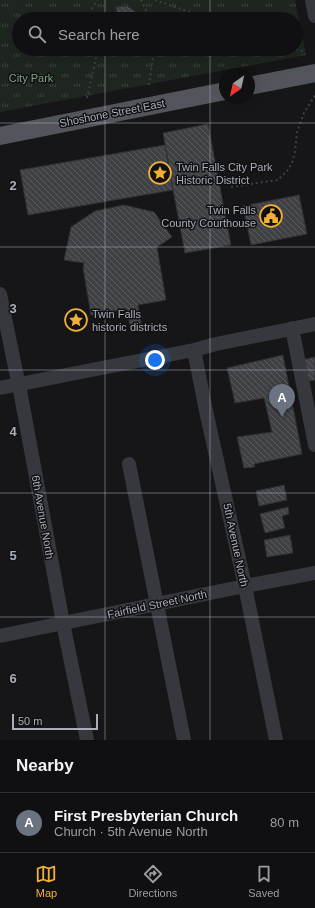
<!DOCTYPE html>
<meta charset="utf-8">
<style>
body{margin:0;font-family:Helvetica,sans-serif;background:#19191b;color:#f1f3f6}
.compass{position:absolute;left:219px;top:68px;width:36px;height:36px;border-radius:50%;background:#101012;box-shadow:0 4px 16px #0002;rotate:214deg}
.scale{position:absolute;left:12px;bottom:10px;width:86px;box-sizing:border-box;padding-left:4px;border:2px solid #a8adb8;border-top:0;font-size:11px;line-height:14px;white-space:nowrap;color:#a8adb8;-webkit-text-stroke:3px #111113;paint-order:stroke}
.you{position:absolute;left:155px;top:360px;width:14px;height:14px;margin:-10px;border:3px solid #fff;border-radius:50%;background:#1a73e8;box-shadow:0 0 0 6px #1a73e833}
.badge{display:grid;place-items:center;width:26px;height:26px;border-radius:50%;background:#f2b134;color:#fff;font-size:13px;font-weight:700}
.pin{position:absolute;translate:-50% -33px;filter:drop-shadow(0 1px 2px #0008)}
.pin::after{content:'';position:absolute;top:21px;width:14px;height:12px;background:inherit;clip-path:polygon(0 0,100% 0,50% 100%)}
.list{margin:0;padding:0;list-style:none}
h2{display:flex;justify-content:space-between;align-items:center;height:52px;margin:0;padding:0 16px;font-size:17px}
h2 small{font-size:13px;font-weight:400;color:#9c9d9f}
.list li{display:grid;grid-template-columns:26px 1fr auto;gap:12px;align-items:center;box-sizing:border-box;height:60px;padding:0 16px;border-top:1px solid #303032}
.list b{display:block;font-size:15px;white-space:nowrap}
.list p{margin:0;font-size:13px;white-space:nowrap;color:#9c9d9f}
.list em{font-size:13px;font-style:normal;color:#9c9d9f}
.icon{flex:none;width:22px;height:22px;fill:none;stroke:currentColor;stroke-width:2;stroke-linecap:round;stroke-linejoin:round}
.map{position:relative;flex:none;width:315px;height:740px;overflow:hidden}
.search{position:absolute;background:#101012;box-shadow:0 4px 16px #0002;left:12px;right:12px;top:12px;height:44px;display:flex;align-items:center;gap:10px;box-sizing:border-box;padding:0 14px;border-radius:22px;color:#9c9d9f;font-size:15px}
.sheet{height:112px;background:#101012}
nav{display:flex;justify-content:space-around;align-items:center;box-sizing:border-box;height:56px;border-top:1px solid #303032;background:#101012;font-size:11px;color:#9c9d9f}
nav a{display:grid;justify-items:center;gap:2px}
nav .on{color:#f2b134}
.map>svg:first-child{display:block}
</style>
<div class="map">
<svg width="315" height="740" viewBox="0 0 315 740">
<defs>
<pattern id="park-tufts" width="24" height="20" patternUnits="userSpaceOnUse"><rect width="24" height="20" fill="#1e261f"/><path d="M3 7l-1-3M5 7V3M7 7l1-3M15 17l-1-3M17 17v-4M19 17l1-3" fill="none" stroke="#3c433d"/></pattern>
<pattern id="building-back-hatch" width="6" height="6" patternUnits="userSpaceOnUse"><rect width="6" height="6" fill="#404145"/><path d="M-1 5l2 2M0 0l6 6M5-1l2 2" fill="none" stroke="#595a5e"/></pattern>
</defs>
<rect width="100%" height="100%" fill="#161618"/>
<path fill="url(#park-tufts)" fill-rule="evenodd" d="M0,0H295L306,55L0,112ZM19,19H296V49H19Z"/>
<path fill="url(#building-back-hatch)" stroke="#303034" d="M127,6L135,11L137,19H118L116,7Z
M208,124L231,245L185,253L173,190L163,133Z
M165,145L173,190L28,215L20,170Z
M299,195L307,234L251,245L243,206Z
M124,205L154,212L172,237L157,247L166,300L138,305L142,329L131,331L127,309L91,315L83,268L84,263L64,260L71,227L95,211Z
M283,355L302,454L254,464L255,467L244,468L237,437L272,432L264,398L235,403L227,368Z
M315,357V380L305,382L301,360Z
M284,485L287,500L259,506L256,491Z
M288,507L289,514L282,516L285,528L265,533L260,514Z
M290,535L293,553L267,557L264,540Z"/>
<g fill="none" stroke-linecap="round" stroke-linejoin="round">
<path stroke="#3d3f44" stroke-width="2" stroke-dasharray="2 3" stroke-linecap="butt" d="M141,0L150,19
M155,0L210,19
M94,19L92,9L97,0
M296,49L305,52
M149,85L154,49
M87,98L98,49
M231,187L278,180L287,171L292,163L295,152L297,132L304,113L315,95"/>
<path stroke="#37383d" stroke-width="14" d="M312,0L315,16
M0,294L21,396L63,623L87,740
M292,328L315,445
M194,350L206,411L245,586L276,740
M0,388L194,350L216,344L315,324
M129,464L184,740
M0,636L245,586L315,573"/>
<path stroke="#53555c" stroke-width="18" d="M249,86L315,73
M0,136L225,91"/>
</g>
<path fill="none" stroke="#a8adb8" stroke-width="1" stroke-opacity="0.55" d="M105,0V19M210,0V19M105,49V740M210,49V740M0,123H315M0,247H315M0,370H315M0,493H315M0,617H315"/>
<defs>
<g id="sight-ring" transform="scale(1.15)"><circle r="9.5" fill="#111113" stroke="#f2b134" stroke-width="1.5"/><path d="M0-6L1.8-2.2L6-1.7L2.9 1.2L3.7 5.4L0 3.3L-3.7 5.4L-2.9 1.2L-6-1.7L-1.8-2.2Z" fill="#f2b134"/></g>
<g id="civic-ring" transform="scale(1.15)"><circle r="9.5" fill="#111113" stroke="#f2b134" stroke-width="1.5"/><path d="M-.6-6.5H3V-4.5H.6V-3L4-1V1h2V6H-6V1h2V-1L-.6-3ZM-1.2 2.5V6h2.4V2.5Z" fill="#f2b134"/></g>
</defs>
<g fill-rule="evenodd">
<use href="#sight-ring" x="160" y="173"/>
<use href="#civic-ring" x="271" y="216"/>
<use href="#sight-ring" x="76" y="320"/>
</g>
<g text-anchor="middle" stroke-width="3" stroke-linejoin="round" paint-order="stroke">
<g font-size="11" fill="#7fa381" stroke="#111113">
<text x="31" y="82">City Park</text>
</g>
<g font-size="11" fill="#a8adb8" stroke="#111113">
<text transform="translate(112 113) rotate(-11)" y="4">Shoshone Street East</text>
<text transform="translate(43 517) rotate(80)" y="4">6th Avenue North</text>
<text transform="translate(236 545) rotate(78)" y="4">5th Avenue North</text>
<text transform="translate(157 604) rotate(-12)" y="4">Fairfield Street North</text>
</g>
<g font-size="11" fill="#a8adb8" stroke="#111113" text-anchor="start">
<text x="176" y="171">Twin Falls City Park<tspan x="176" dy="13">Historic District</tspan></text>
<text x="256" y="214" text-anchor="end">Twin Falls<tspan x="256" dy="13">County Courthouse</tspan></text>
<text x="92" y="318">Twin Falls<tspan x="92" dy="13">historic districts</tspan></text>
</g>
</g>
<g font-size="13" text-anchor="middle" font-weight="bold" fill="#a8adb8" stroke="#111113" stroke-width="3" stroke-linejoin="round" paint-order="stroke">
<text x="13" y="190">2</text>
<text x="13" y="313">3</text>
<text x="13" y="436">4</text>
<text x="13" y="560">5</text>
<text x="13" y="683">6</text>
</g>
</svg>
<svg class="compass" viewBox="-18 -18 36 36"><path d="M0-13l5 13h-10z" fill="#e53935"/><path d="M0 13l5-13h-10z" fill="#9c9d9f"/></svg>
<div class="scale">50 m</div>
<div class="you"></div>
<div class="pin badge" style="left:282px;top:417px;background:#6b7280">A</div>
<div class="search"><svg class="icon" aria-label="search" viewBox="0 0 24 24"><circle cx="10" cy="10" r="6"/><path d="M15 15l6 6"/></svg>Search here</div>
</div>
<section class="sheet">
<h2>Nearby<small></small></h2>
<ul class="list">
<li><span class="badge" style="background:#6b7280">A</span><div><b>First Presbyterian Church</b><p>Church · 5th Avenue North</p></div><em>80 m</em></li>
</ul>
</section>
<nav>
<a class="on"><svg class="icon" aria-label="map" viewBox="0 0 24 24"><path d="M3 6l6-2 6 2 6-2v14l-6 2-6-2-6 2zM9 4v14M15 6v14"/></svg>Map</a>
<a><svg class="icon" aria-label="directions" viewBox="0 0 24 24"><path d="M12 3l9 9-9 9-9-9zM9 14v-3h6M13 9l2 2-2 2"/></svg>Directions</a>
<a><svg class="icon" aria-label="saved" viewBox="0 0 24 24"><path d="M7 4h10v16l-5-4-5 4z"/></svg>Saved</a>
</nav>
